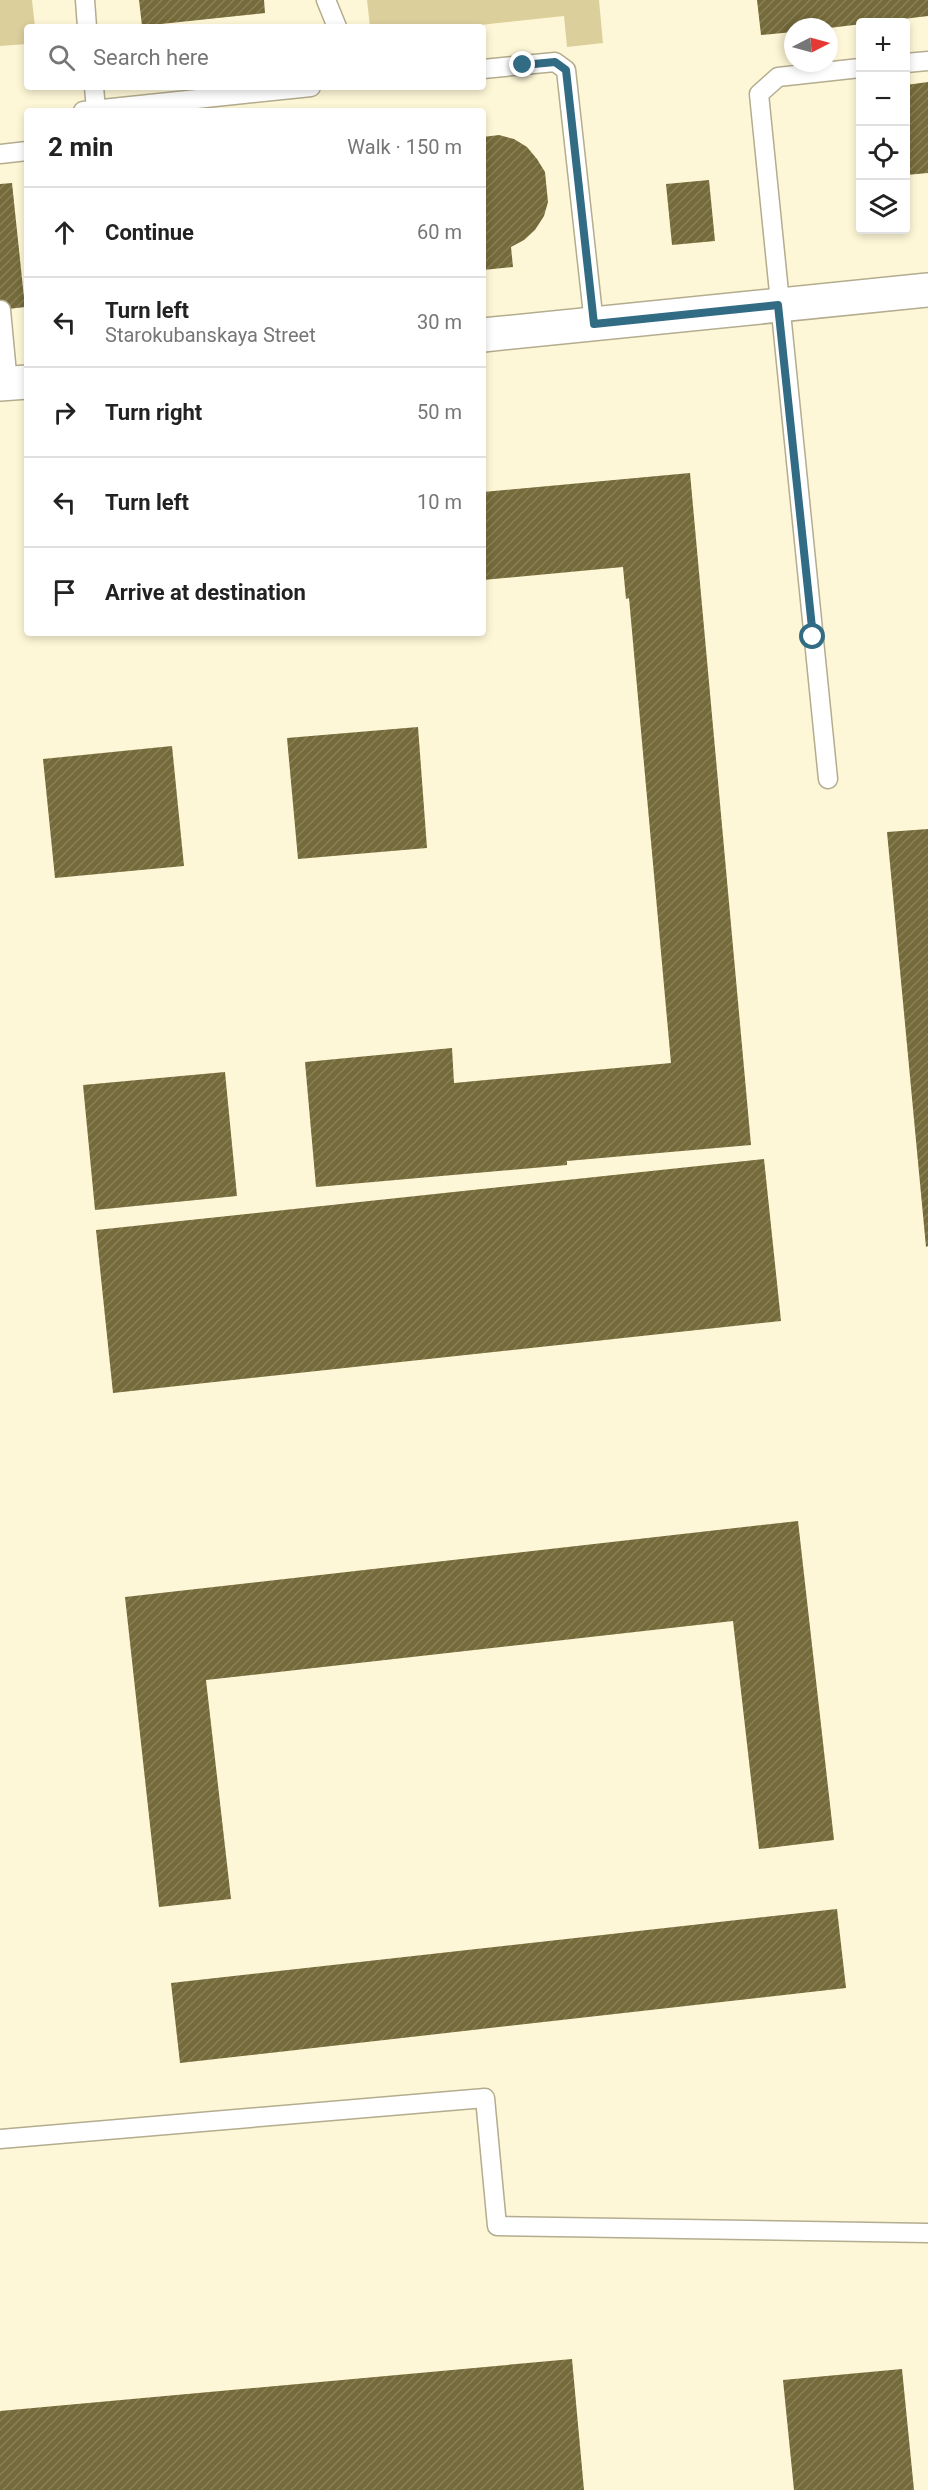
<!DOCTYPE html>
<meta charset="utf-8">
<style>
body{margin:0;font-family:Roboto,sans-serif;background:#f2f2f2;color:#222}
.controls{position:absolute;right:18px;top:18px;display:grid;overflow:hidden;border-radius:6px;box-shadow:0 3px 9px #0003}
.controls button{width:54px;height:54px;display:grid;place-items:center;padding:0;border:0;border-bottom:2px solid #e0e0e0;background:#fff;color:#222;font:30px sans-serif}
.compass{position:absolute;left:784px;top:18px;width:54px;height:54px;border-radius:50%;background:#fff;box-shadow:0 3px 9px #0003;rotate:84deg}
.stop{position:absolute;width:18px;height:18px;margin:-14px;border:4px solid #326b84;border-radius:50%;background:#fff}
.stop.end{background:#326b84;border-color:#fff;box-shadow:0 2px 6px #0008}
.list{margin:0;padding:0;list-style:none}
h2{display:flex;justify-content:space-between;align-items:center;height:78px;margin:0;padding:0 24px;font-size:26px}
h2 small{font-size:20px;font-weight:400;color:#767676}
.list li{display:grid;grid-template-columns:39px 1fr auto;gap:18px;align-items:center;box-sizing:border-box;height:90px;padding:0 24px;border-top:2px solid #e0e0e0}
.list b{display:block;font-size:22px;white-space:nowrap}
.list p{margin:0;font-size:20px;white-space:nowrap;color:#767676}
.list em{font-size:20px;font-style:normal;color:#767676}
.icon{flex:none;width:33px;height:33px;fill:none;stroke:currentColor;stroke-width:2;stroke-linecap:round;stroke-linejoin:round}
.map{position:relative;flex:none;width:928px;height:2490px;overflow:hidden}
.search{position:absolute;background:#fff;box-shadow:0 3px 9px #0003;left:24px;top:24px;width:462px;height:66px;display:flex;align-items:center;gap:15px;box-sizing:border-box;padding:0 21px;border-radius:6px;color:#767676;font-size:22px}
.panel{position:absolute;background:#fff;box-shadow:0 3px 9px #0003;left:24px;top:108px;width:462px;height:528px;border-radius:6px}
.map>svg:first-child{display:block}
</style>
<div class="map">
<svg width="928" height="2490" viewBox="0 0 928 2490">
<defs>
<pattern id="building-hatch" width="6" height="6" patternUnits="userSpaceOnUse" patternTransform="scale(1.5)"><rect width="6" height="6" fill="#756a39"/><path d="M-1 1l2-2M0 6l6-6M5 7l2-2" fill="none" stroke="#89805a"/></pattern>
</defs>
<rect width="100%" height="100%" fill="#fef7d7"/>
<path fill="#dbd09c" d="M0,0H32L35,27H27V44L0,46Z
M367,0H599L603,43L567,47L564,16L462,27H370Z"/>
<path fill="url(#building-hatch)" d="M139,0H264L265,13L142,26Z
M757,0H928V16L829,28L793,27V32L761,35Z
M928,82V173L906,175V85Z
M499,135L514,139L527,147L537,159L545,172L548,202L544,216L535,230L524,240L511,247L513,267L483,270V137Z
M709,180L715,241L672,245L666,184Z
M12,183L25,307L0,310V184Z
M690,473L751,1145L567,1161V1165L316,1187L305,1062L452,1048L454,1083L671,1063L629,598L626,599L623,567L483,580V492Z
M418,727L427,848L298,859L287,738Z
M172,746L184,866L55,878L43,759Z
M928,829V1246L926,1247L887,832Z
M225,1072L237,1196L95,1210L83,1085Z
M764,1159L781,1321L113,1393L96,1230Z
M798,1521L834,1840L759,1849L733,1621L206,1680L231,1899L159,1907L125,1597Z
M837,1909L846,1988L180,2063L171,1983Z
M572,2359L584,2490H0V2411Z
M902,2369L914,2490H794L783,2380Z"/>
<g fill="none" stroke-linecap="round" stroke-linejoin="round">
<g stroke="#b3ac8e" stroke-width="21">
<path id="service" d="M85,0L87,27
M326,0L337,27
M906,63L928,61
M483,69L555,62L566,70L594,324
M94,87L96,110
M83,111L311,87
M0,154L27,151
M1,310L8,384
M828,779L759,94L778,77L860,68
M0,2139L485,2098L497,2226L928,2233"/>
</g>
<g stroke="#b3ac8e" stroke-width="36">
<path id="tertiary" d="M483,335L928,290
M0,384L27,382"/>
</g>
<use href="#service" stroke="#fff" stroke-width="18"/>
<use href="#tertiary" stroke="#fff" stroke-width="33"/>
</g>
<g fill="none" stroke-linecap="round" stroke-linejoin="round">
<path stroke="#326b84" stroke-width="8" d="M523,65L555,62L566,70L594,324L778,305L813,637"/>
</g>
</svg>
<div class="controls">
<button>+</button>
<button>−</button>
<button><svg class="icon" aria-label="locate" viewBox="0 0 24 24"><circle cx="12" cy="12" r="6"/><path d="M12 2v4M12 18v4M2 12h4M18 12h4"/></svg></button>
<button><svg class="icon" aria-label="layers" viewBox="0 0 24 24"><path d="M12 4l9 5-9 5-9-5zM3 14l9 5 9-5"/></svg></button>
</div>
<svg class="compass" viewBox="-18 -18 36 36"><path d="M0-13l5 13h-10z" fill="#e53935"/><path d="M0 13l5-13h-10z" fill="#767676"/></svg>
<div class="stop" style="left:813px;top:637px"></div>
<div class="stop end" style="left:523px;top:65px"></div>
<div class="search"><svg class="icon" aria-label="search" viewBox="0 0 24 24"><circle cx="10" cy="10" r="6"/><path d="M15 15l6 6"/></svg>Search here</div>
<section class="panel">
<h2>2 min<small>Walk · 150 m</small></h2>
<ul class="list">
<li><svg class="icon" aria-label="ahead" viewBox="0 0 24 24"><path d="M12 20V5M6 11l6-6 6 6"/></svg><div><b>Continue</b></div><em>60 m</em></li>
<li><svg class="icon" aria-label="left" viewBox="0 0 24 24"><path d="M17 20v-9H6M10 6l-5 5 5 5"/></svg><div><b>Turn left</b><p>Starokubanskaya Street</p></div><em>30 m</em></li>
<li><svg class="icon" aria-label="right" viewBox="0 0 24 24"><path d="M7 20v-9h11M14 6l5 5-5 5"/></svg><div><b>Turn right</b></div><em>50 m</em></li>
<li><svg class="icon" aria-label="left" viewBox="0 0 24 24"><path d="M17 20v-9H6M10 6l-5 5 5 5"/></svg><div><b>Turn left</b></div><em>10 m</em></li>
<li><svg class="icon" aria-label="arrive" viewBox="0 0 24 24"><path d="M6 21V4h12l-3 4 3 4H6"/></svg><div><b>Arrive at destination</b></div></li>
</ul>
</section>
</div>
